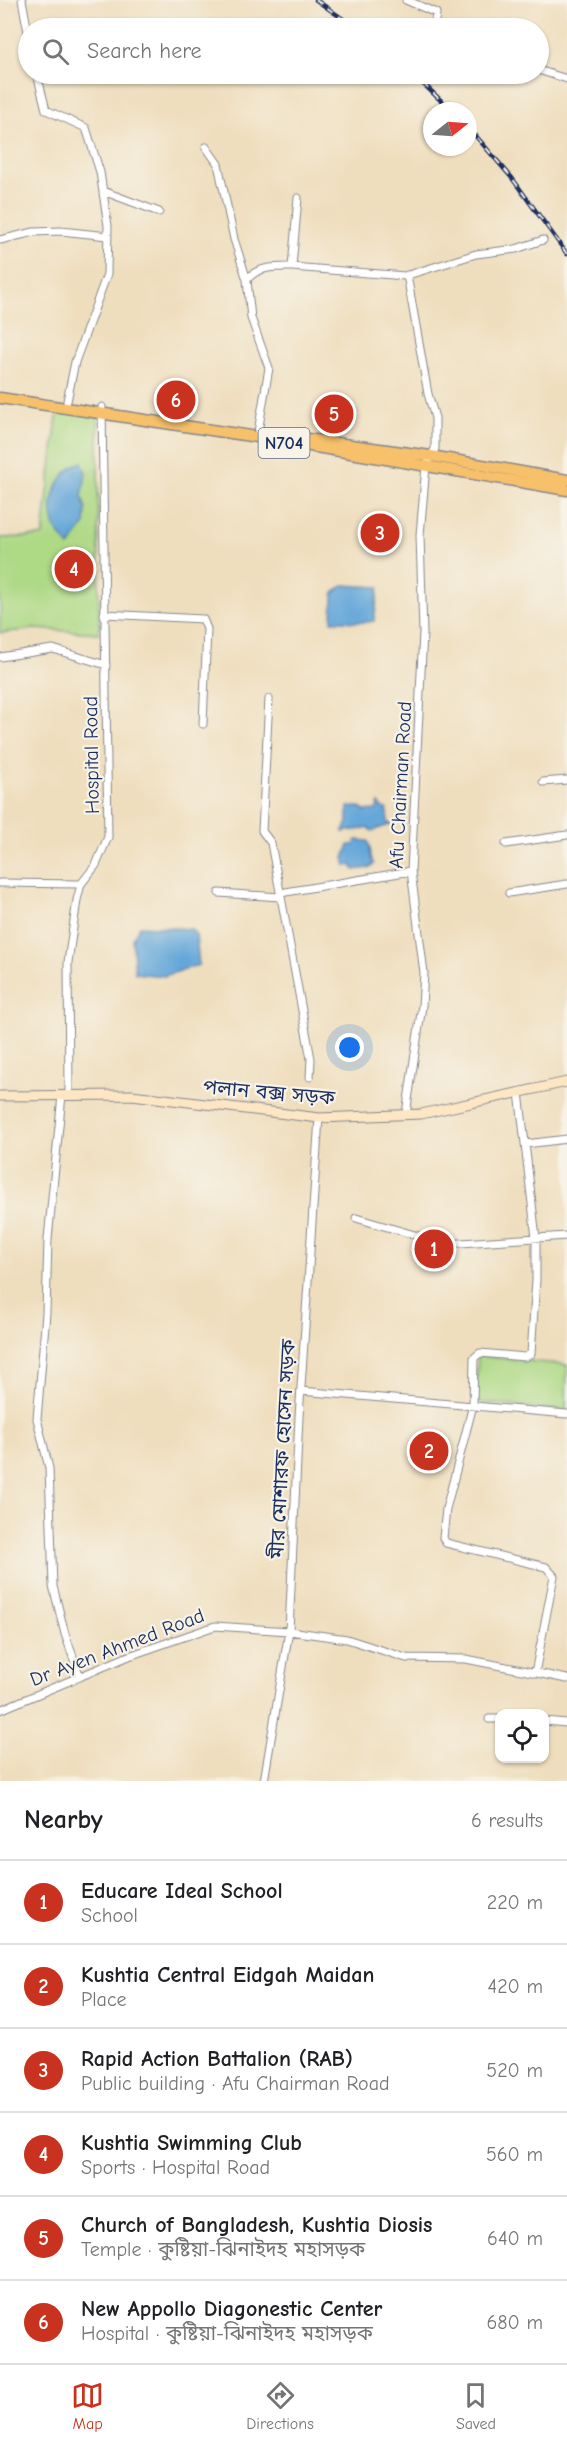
<!DOCTYPE html>
<meta charset="utf-8">
<style>
body{margin:0;font-family:"Comic Neue","Noto Sans Bengali",sans-serif;background:#f6f6f6;color:#202124}
.controls{position:absolute;right:18px;bottom:18px;display:grid;overflow:hidden;border-radius:12px;box-shadow:0 2px 4px #0004}
.controls button{width:54px;height:54px;display:grid;place-items:center;padding:0;border:0;border-bottom:2px solid #e0e0e0;background:#fff;color:#202124;font:30px sans-serif}
.compass{position:absolute;left:423px;top:102px;width:54px;height:54px;border-radius:50%;background:#fff;box-shadow:0 2px 4px #0004;rotate:73deg}
.you{position:absolute;left:350px;top:1048px;width:21px;height:21px;margin:-15px;border:4px solid #fff;border-radius:50%;background:#1a73e8;box-shadow:0 0 0 9px #1a73e833}
.badge{display:grid;place-items:center;width:39px;height:39px;border-radius:50%;background:#c8321e;color:#fff;font-size:20px;font-weight:700}
.pin{position:absolute;translate:-50% -50%;border:3px solid #fff;box-shadow:0 2px 6px #0006}
.list{margin:0;padding:0;list-style:none}
h2{display:flex;justify-content:space-between;align-items:center;height:78px;margin:0;padding:0 24px;font-size:26px}
h2 small{font-size:20px;font-weight:400;color:#757577}
.list li{display:grid;grid-template-columns:39px 1fr auto;gap:18px;align-items:center;box-sizing:border-box;height:84px;padding:0 24px;border-top:2px solid #e0e0e0}
.list b{display:block;font-size:22px;white-space:nowrap}
.list p{margin:0;font-size:20px;white-space:nowrap;color:#757577}
.list em{font-size:20px;font-style:normal;color:#757577}
.icon{flex:none;width:33px;height:33px;fill:none;stroke:currentColor;stroke-width:2;stroke-linecap:round;stroke-linejoin:round}
.map{position:relative;flex:none;width:567px;height:1781px;overflow:hidden}
.search{position:absolute;background:#fff;box-shadow:0 2px 4px #0004;left:18px;right:18px;top:18px;height:66px;display:flex;align-items:center;gap:15px;box-sizing:border-box;padding:0 21px;border-radius:33px;color:#757577;font-size:22px}
.sheet{height:582px;background:#fff}
nav{display:flex;justify-content:space-around;align-items:center;box-sizing:border-box;height:84px;border-top:2px solid #e0e0e0;background:#fff;font-size:16px;color:#757577}
nav a{display:grid;justify-items:center;gap:3px}
nav .on{color:#c8321e}
.map>svg:first-child{display:block}
</style>
<div class="map">
<svg width="567" height="1781" viewBox="0 0 567 1781">
<rect width="100%" height="100%" fill="#f7f3e8"/>
<filter id="ink" filterUnits="userSpaceOnUse"><feTurbulence type="fractalNoise" baseFrequency=".0167" numOctaves="2"/><feDisplacementMap in="SourceGraphic" scale="12" xChannelSelector="R" yChannelSelector="G"/><feConvolveMatrix kernelMatrix="1 2 1 2 8 2 1 2 1" color-interpolation-filters="sRGB"/></filter>
<filter id="wash" filterUnits="userSpaceOnUse"><feTurbulence type="fractalNoise" baseFrequency=".008" numOctaves="4" result="noise"/><feDisplacementMap in="SourceGraphic" scale="24" xChannelSelector="R" yChannelSelector="G"/><feGaussianBlur stdDeviation="1.35" result="paint"/><feColorMatrix in="noise" values="0 0 0 0 0 0 0 0 0 0 0 0 0 0 0 0 0 1.4 0 .05"/><feComposite in="paint" operator="in"/></filter>
<g filter="url(#wash)">
<rect width="100%" height="100%" fill="#efdebd"/>
<path fill="#aed985" stroke="#648472" stroke-width="1.5" d="M58,408L98,416L99,633L35,629L0,633V538L43,536Z
M478,1356L567,1365L566,1411L475,1402Z"/>
<path fill="#65a7d9" stroke="#406b9c" stroke-width="1.5" d="M82,462L86,473L82,497L86,509L85,524L69,547C65,540 56,532 54,524C46,500 59,471 82,462Z
M343,585L379,587L374,621C359,624 347,620 332,621L333,594Z
M379,803L382,808L387,809L388,823L392,824L372,831L368,828L343,832L348,823V807H360L364,811L376,810Z
M356,840L368,841C372,848 369,858 374,864L369,868L354,870L352,865L346,866L344,858L349,845H355Z
M140,926L191,929L196,935L199,965L164,976L135,973L132,939Z"/>
</g>
<g filter="url(#ink)">
<g fill="none" stroke-linecap="round" stroke-linejoin="round">
<g stroke="#85868e" stroke-width="9">
<path id="minor" d="M22,0L28,32
M406,0L436,13L434,28
M538,70L567,79
M37,74L46,110L86,128L100,172L108,226L107,274L75,362L67,401
M206,147L218,164L234,239L247,280
M103,191L159,212
M0,240L34,232L61,231L108,236
M292,267L298,198
M258,432L269,368L251,318L247,280C257,266 276,267 292,267L405,276L476,254L516,249L543,240
M104,614L203,619L207,629L203,724
M0,657L53,649L106,665
M269,699L262,831L271,843L311,1059L310,1077
M543,782L567,780
M506,844L567,835
M0,883L81,884
M219,893L280,897
M280,893L411,871
M509,893L567,884
M519,1092L536,1238V1280L531,1354L525,1357L480,1353L474,1358L473,1405L446,1509L443,1538L446,1543L546,1567L554,1576L535,1673
M69,1094L68,962L77,900L81,884L96,865L108,837L102,407
M62,1095L48,1239L46,1313L37,1419L49,1468L53,1586L65,1634L80,1677
M406,1114L422,1006L424,973L411,871L423,633L420,535L426,466L435,449V418L428,394L407,275
M526,1144L567,1139
M356,1218L446,1244L567,1236
M301,1391L567,1414
M0,1710L129,1656L215,1626L289,1631L347,1639L406,1658L466,1659L567,1679
M489,1719H500
M544,1721L567,1723
M264,1781L289,1631L299,1417L319,1118"/>
</g>
<g stroke="#85868e" stroke-width="11">
<path id="secondary" d="M0,1096L132,1095L319,1118L421,1114L567,1082"/>
</g>
<g stroke="#85868e" stroke-width="13">
<path id="trunk" d="M0,398L257,437L567,490
M285,436L431,456L567,480"/>
</g>
<use href="#minor" stroke="#fff" stroke-width="7"/>
<use href="#secondary" stroke="#fce6c4" stroke-width="9"/>
<use href="#trunk" stroke="#f7c06b" stroke-width="10"/>
<g stroke="#1b2f5e" stroke-width="4.5">
<path id="rail" d="M316,0L356,28
M413,74L452,111
M468,127L512,178L567,254"/>
</g>
<use href="#rail" stroke="#f7f3e8" stroke-width="2" stroke-dasharray="7" stroke-linecap="butt"/>
</g>
</g>
<g text-anchor="middle" stroke-width="4.5" stroke-linejoin="round" paint-order="stroke">
<rect fill="#f7f3e8" stroke="#5d6a87" stroke-width="1.5" x="258.5" y="428" width="51" height="30" rx="4.5"/>
<g font-size="18" font-weight="bold" fill="#1b2f5e">
<text x="284" y="449">N704</text>
</g>
<g font-size="20" fill="#1b2f5e" stroke="#f7f3e8">
<text transform="translate(91 755) rotate(-91)" y="7">Hospital Road</text>
<text transform="translate(400 785) rotate(-87)" y="7">Afu Chairman Road</text>
<text transform="translate(269 1092) rotate(5)" y="7">পলান বক্স সড়ক</text>
<text transform="translate(282 1449) rotate(-87)" y="7">মীর মোশারফ হোসেন সড়ক</text>
<text transform="translate(117 1647) rotate(-21)" y="7">Dr Ayen Ahmed Road</text>
</g>
</g>
</svg>
<div class="controls">
<button><svg class="icon" aria-label="locate" viewBox="0 0 24 24"><circle cx="12" cy="12" r="6"/><path d="M12 2v4M12 18v4M2 12h4M18 12h4"/></svg></button>
</div>
<svg class="compass" viewBox="-18 -18 36 36"><path d="M0-13l5 13h-10z" fill="#e53935"/><path d="M0 13l5-13h-10z" fill="#757577"/></svg>
<div class="you"></div>
<div class="pin badge" style="left:434px;top:1249px">1</div>
<div class="pin badge" style="left:429px;top:1451px">2</div>
<div class="pin badge" style="left:380px;top:533px">3</div>
<div class="pin badge" style="left:74px;top:569px">4</div>
<div class="pin badge" style="left:334px;top:414px">5</div>
<div class="pin badge" style="left:176px;top:400px">6</div>
<div class="search"><svg class="icon" aria-label="search" viewBox="0 0 24 24"><circle cx="10" cy="10" r="6"/><path d="M15 15l6 6"/></svg>Search here</div>
</div>
<section class="sheet">
<h2>Nearby<small>6 results</small></h2>
<ul class="list">
<li><span class="badge">1</span><div><b>Educare Ideal School</b><p>School</p></div><em>220 m</em></li>
<li><span class="badge">2</span><div><b>Kushtia Central Eidgah Maidan</b><p>Place</p></div><em>420 m</em></li>
<li><span class="badge">3</span><div><b>Rapid Action Battalion (RAB)</b><p>Public building · Afu Chairman Road</p></div><em>520 m</em></li>
<li><span class="badge">4</span><div><b>Kushtia Swimming Club</b><p>Sports · Hospital Road</p></div><em>560 m</em></li>
<li><span class="badge">5</span><div><b>Church of Bangladesh, Kushtia Diosis</b><p>Temple · কুষ্টিয়া-ঝিনাইদহ মহাসড়ক</p></div><em>640 m</em></li>
<li><span class="badge">6</span><div><b>New Appollo Diagonestic Center</b><p>Hospital · কুষ্টিয়া-ঝিনাইদহ মহাসড়ক</p></div><em>680 m</em></li>
</ul>
</section>
<nav>
<a class="on"><svg class="icon" aria-label="map" viewBox="0 0 24 24"><path d="M3 6l6-2 6 2 6-2v14l-6 2-6-2-6 2zM9 4v14M15 6v14"/></svg>Map</a>
<a><svg class="icon" aria-label="directions" viewBox="0 0 24 24"><path d="M12 3l9 9-9 9-9-9zM9 14v-3h6M13 9l2 2-2 2"/></svg>Directions</a>
<a><svg class="icon" aria-label="saved" viewBox="0 0 24 24"><path d="M7 4h10v16l-5-4-5 4z"/></svg>Saved</a>
</nav>
